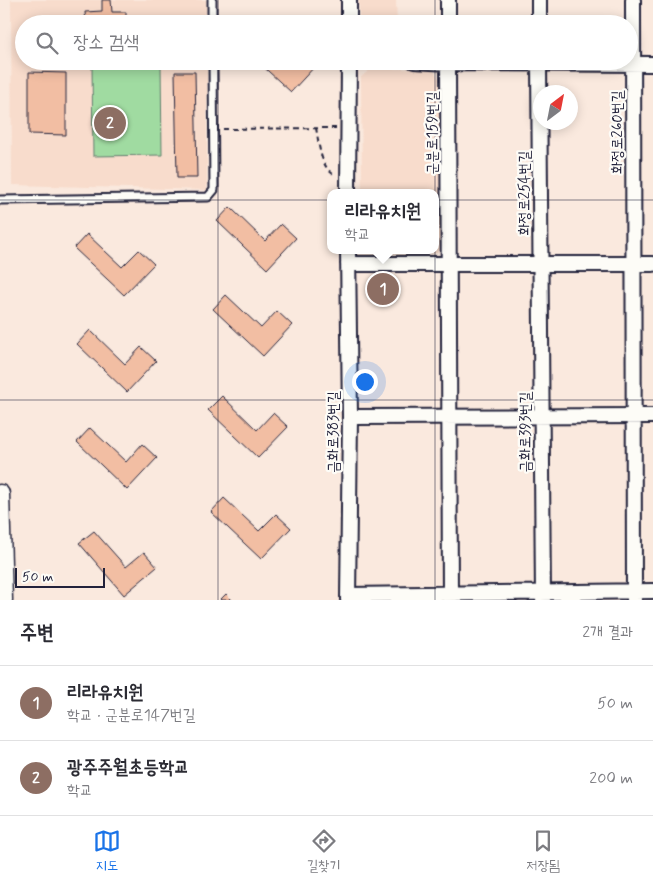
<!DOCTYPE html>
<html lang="ko">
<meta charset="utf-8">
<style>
body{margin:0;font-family:Mynerve,"Poor Story",sans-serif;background:#f7f7f7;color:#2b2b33}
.compass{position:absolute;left:533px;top:85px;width:45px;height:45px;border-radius:50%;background:#fff;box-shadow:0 2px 12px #0003;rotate:32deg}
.scale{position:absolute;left:15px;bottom:12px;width:90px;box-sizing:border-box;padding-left:5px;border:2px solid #22223b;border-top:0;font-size:14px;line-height:18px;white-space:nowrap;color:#22223b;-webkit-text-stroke:4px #fdfcf7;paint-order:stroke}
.you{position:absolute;left:364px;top:381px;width:18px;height:18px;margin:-12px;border:4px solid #fff;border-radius:50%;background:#1a73e8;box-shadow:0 0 0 8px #1a73e833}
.badge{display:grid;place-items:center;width:32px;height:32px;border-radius:50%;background:#1a73e8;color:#fff;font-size:16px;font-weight:700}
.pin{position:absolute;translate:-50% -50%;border:2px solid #fff;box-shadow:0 1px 5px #0006}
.popup{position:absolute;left:327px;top:189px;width:112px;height:65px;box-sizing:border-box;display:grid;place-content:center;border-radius:10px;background:#fff;filter:drop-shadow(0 1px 4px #0005);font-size:16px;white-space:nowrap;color:#7c7c81}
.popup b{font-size:19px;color:#2b2b33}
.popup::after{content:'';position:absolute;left:50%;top:100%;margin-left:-10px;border:10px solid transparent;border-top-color:#fff}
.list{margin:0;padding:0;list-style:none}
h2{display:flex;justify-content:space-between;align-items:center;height:65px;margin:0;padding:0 20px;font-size:21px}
h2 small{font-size:16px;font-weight:400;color:#7c7c81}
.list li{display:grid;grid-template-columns:32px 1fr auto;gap:15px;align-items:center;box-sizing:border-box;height:75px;padding:0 20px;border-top:1px solid #e1e1e2}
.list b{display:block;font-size:19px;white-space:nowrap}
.list p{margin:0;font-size:16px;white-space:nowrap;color:#7c7c81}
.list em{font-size:16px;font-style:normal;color:#7c7c81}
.icon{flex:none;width:28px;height:28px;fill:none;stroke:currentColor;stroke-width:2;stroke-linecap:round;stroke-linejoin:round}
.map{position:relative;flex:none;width:653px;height:600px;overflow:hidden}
.search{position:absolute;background:#fff;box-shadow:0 2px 12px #0003;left:15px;right:15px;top:15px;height:55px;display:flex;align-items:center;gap:12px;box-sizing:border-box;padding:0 18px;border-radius:28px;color:#7c7c81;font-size:19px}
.sheet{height:215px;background:#fff}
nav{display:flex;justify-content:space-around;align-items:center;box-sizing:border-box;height:70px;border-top:1px solid #e1e1e2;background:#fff;font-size:14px;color:#7c7c81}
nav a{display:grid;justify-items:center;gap:2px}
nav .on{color:#1a73e8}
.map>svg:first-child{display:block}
</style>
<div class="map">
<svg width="653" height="600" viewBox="0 0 653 600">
<rect width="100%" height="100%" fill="#fae9de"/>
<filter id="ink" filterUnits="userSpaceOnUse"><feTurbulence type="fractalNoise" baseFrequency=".02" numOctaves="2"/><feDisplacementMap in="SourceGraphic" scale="10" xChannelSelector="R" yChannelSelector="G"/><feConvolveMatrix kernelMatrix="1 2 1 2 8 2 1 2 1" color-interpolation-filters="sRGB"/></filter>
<g filter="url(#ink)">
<path fill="#f8dccc" d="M11,0H206V24H24V61H207V190L12,185Z
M359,0H396L397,24H359Z
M372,68L433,70L441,81L443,246L437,253L369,250H436V193H362L361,77Z"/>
<path fill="#a0dba1" stroke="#617e6e" d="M161,65L162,155L93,156L92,66Z"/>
<path fill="#f2bea3" stroke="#22223b" d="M102,0H111L112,12H126V18H145V23L193,21V24H66L86,23L85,12L102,11Z
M257,61H314L317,64L291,92Z
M29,72L66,73V135L29,134Z
M175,72H195L197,178H177Z
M230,207L265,241L281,224L296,238L267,269L217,221Z
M87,234L122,267L139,250L154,264L124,295L74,248Z
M226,295L261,328L277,311L292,325L263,356L213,309Z
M90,330L125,364L141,347L156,361L127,392L77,344Z
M222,396L257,430L273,413L288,427L258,458L208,410Z
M90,428L126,462L142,444L157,458L127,490L77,442Z
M224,498L259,531L276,514L291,528L261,559L211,512Z
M94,531L126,567L144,552L157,567L124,595L79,543Z
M226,594L232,600H220Z"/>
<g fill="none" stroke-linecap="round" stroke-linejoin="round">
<g stroke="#22223b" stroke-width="11">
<path id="service" d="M212,0V24
M0,200L208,197L214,190L213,61"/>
</g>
<g stroke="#22223b" stroke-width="18">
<path id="minor" d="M448,0V24
M539,0V24
M633,0L634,600
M349,24V0
M414,61L448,63L653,64
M448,61L450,600
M539,61L543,600
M348,193L349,61
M348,250L350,417L348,600
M348,264H653
M350,417L653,416
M349,595L653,591"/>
</g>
<g stroke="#22223b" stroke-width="21">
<path id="tertiary" d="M0,494L3,600"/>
</g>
<path stroke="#22223b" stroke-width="2" stroke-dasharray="5 4" stroke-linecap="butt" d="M316,128C319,143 320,168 335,175
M223,129L336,128"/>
<use href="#service" stroke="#fdfcf7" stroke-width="7"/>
<use href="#minor" stroke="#fdfcf7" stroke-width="14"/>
<use href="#tertiary" stroke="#fdfcf7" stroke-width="18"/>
</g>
</g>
<path fill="none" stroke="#22223b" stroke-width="1" stroke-opacity="0.55" d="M218,0V24M435,0V24M218,61V600M435,61V600M0,200H653M0,400H653"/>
<g text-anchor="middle" stroke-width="4.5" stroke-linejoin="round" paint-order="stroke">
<g font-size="15" fill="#22223b" stroke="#fdfcf7">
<text transform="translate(617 132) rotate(-90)" y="5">화정로260번길</text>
<text transform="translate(432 133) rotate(-90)" y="5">군분로159번길</text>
<text transform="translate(524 193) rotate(-90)" y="5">화정로254번길</text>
<text transform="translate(333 432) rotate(-90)" y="5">금화로383번길</text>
<text transform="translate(525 432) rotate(-90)" y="5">금화로393번길</text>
</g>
</g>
</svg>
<svg class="compass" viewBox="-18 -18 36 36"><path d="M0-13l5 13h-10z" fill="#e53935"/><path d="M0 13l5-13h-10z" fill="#7c7c81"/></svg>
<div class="scale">50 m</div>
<div class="you"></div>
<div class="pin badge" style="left:383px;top:289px;background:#8d6e63">1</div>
<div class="popup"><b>리라유치원</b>학교</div>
<div class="pin badge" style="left:110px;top:123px;background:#8d6e63">2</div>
<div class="search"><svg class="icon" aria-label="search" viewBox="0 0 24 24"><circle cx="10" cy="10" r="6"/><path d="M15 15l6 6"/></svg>장소 검색</div>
</div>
<section class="sheet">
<h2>주변<small>2개 결과</small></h2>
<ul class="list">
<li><span class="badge" style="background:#8d6e63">1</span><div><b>리라유치원</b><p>학교 · 군분로147번길</p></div><em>50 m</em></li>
<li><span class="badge" style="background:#8d6e63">2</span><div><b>광주주월초등학교</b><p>학교</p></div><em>200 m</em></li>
</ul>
</section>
<nav>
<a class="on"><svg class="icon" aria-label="map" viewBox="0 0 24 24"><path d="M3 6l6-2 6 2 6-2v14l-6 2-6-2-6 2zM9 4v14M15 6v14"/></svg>지도</a>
<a><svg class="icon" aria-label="directions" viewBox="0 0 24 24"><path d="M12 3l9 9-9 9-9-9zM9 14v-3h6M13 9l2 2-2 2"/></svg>길찾기</a>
<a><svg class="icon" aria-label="saved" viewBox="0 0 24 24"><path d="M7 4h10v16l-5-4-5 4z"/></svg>저장됨</a>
</nav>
